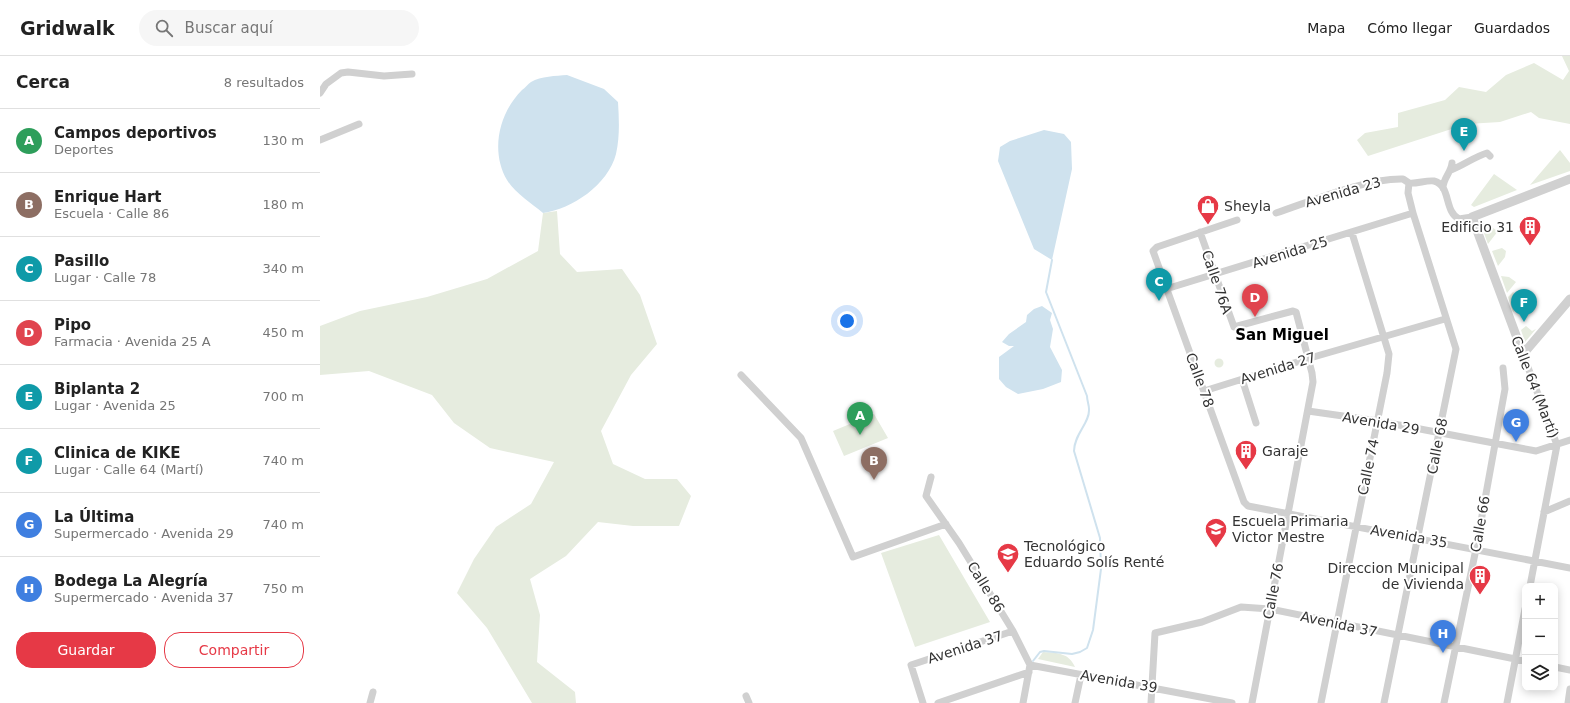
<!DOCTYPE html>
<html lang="es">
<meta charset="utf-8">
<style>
body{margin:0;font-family:"DejaVu Sans",sans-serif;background:#f6f6f6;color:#222}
.controls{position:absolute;right:12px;bottom:12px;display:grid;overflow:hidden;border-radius:8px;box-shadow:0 2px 10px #0003}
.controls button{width:36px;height:36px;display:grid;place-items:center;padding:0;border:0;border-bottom:1px solid #e0e0e0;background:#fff;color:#222;font:20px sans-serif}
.you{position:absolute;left:527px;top:265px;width:14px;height:14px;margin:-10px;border:3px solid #fff;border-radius:50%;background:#1a73e8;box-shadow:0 0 0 6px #1a73e833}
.badge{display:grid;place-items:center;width:26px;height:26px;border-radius:50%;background:#e63946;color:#fff;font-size:13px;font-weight:700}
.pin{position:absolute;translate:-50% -33px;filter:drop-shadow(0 1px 2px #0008)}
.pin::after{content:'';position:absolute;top:21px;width:14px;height:12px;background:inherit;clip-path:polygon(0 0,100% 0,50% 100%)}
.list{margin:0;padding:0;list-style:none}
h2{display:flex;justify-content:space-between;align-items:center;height:52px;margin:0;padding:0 16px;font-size:17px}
h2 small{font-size:13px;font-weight:400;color:#767676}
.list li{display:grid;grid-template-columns:26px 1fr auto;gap:12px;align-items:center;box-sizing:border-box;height:64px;padding:0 16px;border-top:1px solid #e0e0e0}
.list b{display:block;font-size:15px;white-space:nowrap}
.list p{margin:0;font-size:13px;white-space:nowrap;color:#767676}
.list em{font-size:13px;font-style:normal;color:#767676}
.actions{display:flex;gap:8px;padding:12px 16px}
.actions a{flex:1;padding:9px 0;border:1px solid #e63946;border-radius:16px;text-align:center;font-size:14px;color:#e63946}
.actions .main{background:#e63946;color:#fff}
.icon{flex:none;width:22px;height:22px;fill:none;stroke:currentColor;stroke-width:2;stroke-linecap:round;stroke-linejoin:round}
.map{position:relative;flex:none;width:1250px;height:647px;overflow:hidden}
header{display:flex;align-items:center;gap:24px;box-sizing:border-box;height:56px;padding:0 20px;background:#fff;border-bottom:1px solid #e0e0e0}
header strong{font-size:19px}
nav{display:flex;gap:22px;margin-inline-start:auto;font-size:14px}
.search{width:280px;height:36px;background:#f6f6f6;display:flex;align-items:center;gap:10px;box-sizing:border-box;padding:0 14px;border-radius:22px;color:#767676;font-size:15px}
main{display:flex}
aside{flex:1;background:#fff}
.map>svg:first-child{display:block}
</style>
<header>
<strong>Gridwalk</strong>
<div class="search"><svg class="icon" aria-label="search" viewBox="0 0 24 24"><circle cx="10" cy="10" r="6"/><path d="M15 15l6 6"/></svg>Buscar aquí</div>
<nav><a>Mapa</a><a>Cómo llegar</a><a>Guardados</a></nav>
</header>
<main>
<aside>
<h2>Cerca<small>8 resultados</small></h2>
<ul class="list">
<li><span class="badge" style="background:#2e9e5b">A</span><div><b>Campos deportivos</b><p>Deportes</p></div><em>130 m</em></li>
<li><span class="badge" style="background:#8d6e63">B</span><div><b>Enrique Hart</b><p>Escuela · Calle 86</p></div><em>180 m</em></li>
<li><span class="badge" style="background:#0f9aa8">C</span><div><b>Pasillo</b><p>Lugar · Calle 78</p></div><em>340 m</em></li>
<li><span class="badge" style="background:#e0444e">D</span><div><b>Pipo</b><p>Farmacia · Avenida 25 A</p></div><em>450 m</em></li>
<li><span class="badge" style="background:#0f9aa8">E</span><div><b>Biplanta 2</b><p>Lugar · Avenida 25</p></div><em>700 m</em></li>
<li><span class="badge" style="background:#0f9aa8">F</span><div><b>Clinica de KIKE</b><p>Lugar · Calle 64 (Martí)</p></div><em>740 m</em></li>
<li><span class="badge" style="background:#3f7fe0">G</span><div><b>La Última</b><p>Supermercado · Avenida 29</p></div><em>740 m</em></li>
<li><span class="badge" style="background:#3f7fe0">H</span><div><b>Bodega La Alegría</b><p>Supermercado · Avenida 37</p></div><em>750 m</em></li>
</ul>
<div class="actions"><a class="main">Guardar</a><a>Compartir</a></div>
</aside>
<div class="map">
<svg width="1250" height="647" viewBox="0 0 1250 647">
<rect width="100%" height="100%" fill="#fff"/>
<path fill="#e6ecdf" d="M1242,0H1250V68L1219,62L1211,56L1180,66L1147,68L1048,100L1037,84L1045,77L1078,71V57L1125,44L1139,31L1166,36L1186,19L1214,7L1243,24L1249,15Z
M1240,94L1250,107V115L1210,129Z
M1174,118L1197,134L1154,151L1151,149Z
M237,155L240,198L257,216L302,213L320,239L337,288L311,319L281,375L293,408L325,423H357L371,440L359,470H313L278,466L246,500L210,523L220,559L217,606L255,636L256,647H212L167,572L137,537L154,503L176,471L211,448L234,406L170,392L134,367L112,339L49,315L0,319V270L40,255L107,241L167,223L218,195L223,157Z
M1161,165L1178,175L1168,188L1161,169Z
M1182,192L1186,195L1185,201L1178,210L1172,195Z
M1181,220L1189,221L1196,226L1187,237Z
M1193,236L1204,244L1206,241L1207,246L1193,256L1188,241Z
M1206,270L1212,275L1216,273L1205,286L1201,274Z
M894.5 307a4.5 4.5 0 1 1 9 0a4.5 4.5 0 1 1-9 0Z
M554,358L568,382L524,400L513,375Z
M619,479L670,566L595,591L561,497Z
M723,596C738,597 749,597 755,611L718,603Z"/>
<path fill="#cfe2ee" d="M247,19L284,33L298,46C299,63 300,80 296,98C288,129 252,153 223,157C211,147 195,137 187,124C170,95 179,57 202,34C205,32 208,28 211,26C221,20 236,20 247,19Z
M724,74L744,78L751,86L752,113L732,204L714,193L678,105L680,91L690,85Z
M722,250L732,257L730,264L733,273L730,291L742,314L741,326L723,333L698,338L686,331L679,323V301L694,290H689L682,286L689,278L706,266L707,259L714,253Z"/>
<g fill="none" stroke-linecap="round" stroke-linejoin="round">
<path stroke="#cfe2ee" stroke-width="2" d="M713,605L720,596L724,595L752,598L760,596L767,592L773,574L781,513L780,482L754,395C754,378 770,367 769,353C769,349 767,344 767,340L726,236L732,204"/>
<path stroke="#d0d0d0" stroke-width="7" d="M0,37L6,28L21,17L28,16L64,20L92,18
M0,84L39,68
M1131,114C1144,109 1154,101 1167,97L1170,100
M1123,132C1123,122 1131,117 1132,107
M956,157C992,145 1046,122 1083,123L1089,127
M917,164L837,191L833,195L924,446L928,450L1250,512
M880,176L914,271L973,255L976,256L992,317L993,326L932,647
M846,233L1093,157
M1203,298L1237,389L1210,530
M421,319L481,382L533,501L626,468
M922,323L936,367
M884,335L990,302L1125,263
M988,355L1058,365L1216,395L1250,384
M611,421L606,440L639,487L693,575L710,609L703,647
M1224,456L1250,445
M710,609L912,647
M1235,611L1250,614
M426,640L429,647
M50,647L53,636
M603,647L591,609L693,575
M618,647L709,616
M755,647L761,619
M831,647L835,577L882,566L921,551L950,553L1205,605
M1001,647L1067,317L1069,298L1032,177
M1064,647L1136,293L1093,157L1088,137L1089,127C1097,128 1106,124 1114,125C1131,129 1124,156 1139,163L1152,161
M1124,647L1156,493L1185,333L1183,312
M1187,647L1205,553
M1248,647L1250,633"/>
<path stroke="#d0d0d0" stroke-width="9" d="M1250,123L1152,161L1203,298L1250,243"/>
</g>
<defs>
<g id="shop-pin" transform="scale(1.15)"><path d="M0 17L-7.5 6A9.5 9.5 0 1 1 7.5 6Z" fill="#e63946" stroke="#fff"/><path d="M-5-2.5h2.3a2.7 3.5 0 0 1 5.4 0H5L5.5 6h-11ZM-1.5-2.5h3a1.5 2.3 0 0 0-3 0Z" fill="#fff"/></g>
<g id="building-pin" transform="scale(1.15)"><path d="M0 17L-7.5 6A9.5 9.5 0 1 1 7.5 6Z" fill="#e63946" stroke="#fff"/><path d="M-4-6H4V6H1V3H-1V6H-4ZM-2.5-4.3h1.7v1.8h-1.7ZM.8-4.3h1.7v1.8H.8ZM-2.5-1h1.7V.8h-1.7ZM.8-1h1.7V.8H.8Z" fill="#fff"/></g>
<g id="school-pin" transform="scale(1.15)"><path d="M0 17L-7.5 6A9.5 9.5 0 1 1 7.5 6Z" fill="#e63946" stroke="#fff"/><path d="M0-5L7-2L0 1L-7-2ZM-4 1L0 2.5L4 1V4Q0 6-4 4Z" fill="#fff"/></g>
</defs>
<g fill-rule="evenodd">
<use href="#shop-pin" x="888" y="150"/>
<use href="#building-pin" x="1210" y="171"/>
<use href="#building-pin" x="926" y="395"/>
<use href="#school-pin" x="896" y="473"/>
<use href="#school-pin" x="688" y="498"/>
<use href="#building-pin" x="1160" y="520"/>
</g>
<g text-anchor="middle" stroke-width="4" stroke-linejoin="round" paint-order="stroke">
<g font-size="14" fill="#333" stroke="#fff">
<text transform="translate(1023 136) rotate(-16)" y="5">Avenida 23</text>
<text transform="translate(970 196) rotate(-17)" y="5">Avenida 25</text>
<text transform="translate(897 226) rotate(71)" y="5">Calle 76A</text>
<text transform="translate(958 312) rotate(-17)" y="5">Avenida 27</text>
<text transform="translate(880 324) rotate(70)" y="5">Calle 78</text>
<text transform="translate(1215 331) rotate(69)" y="5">Calle 64 (Martí)</text>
<text transform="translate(1061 367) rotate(10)" y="5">Avenida 29</text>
<text transform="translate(1117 390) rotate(-79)" y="5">Calle 68</text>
<text transform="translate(1048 411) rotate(-78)" y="5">Calle 74</text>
<text transform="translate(1160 468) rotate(-80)" y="5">Calle 66</text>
<text transform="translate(1089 480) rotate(10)" y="5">Avenida 35</text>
<text transform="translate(666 531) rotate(58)" y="5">Calle 86</text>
<text transform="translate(953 535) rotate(-79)" y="5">Calle 76</text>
<text transform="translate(1019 568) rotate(12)" y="5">Avenida 37</text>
<text transform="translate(645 591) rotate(-18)" y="5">Avenida 37</text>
<text transform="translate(799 625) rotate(10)" y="5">Avenida 39</text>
</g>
<g font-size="14" fill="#333" stroke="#fff" text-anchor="start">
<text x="904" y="155">Sheyla</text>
<text x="1194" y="176" text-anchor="end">Edificio 31</text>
<text x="942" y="400">Garaje</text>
<text x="912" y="470">Escuela Primaria<tspan x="912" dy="16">Victor Mestre</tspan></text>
<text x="704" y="495">Tecnológico<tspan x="704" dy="16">Eduardo Solís Renté</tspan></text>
<text x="1144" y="517" text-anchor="end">Direccion Municipal<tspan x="1144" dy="16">de Vivienda</tspan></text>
</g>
<g font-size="15" font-weight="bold" fill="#000" stroke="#fff">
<text x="962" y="284">San Miguel</text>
</g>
</g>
</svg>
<div class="controls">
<button>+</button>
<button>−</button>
<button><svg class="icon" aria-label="layers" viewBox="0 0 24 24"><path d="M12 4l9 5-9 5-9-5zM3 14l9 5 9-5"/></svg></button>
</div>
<div class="you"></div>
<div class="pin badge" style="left:540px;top:379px;background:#2e9e5b">A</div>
<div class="pin badge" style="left:554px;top:424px;background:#8d6e63">B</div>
<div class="pin badge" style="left:839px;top:245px;background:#0f9aa8">C</div>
<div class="pin badge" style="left:935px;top:261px;background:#e0444e">D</div>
<div class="pin badge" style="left:1144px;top:95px;background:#0f9aa8">E</div>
<div class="pin badge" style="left:1204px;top:266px;background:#0f9aa8">F</div>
<div class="pin badge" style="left:1196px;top:386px;background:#3f7fe0">G</div>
<div class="pin badge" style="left:1123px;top:597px;background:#3f7fe0">H</div>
</div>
</main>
